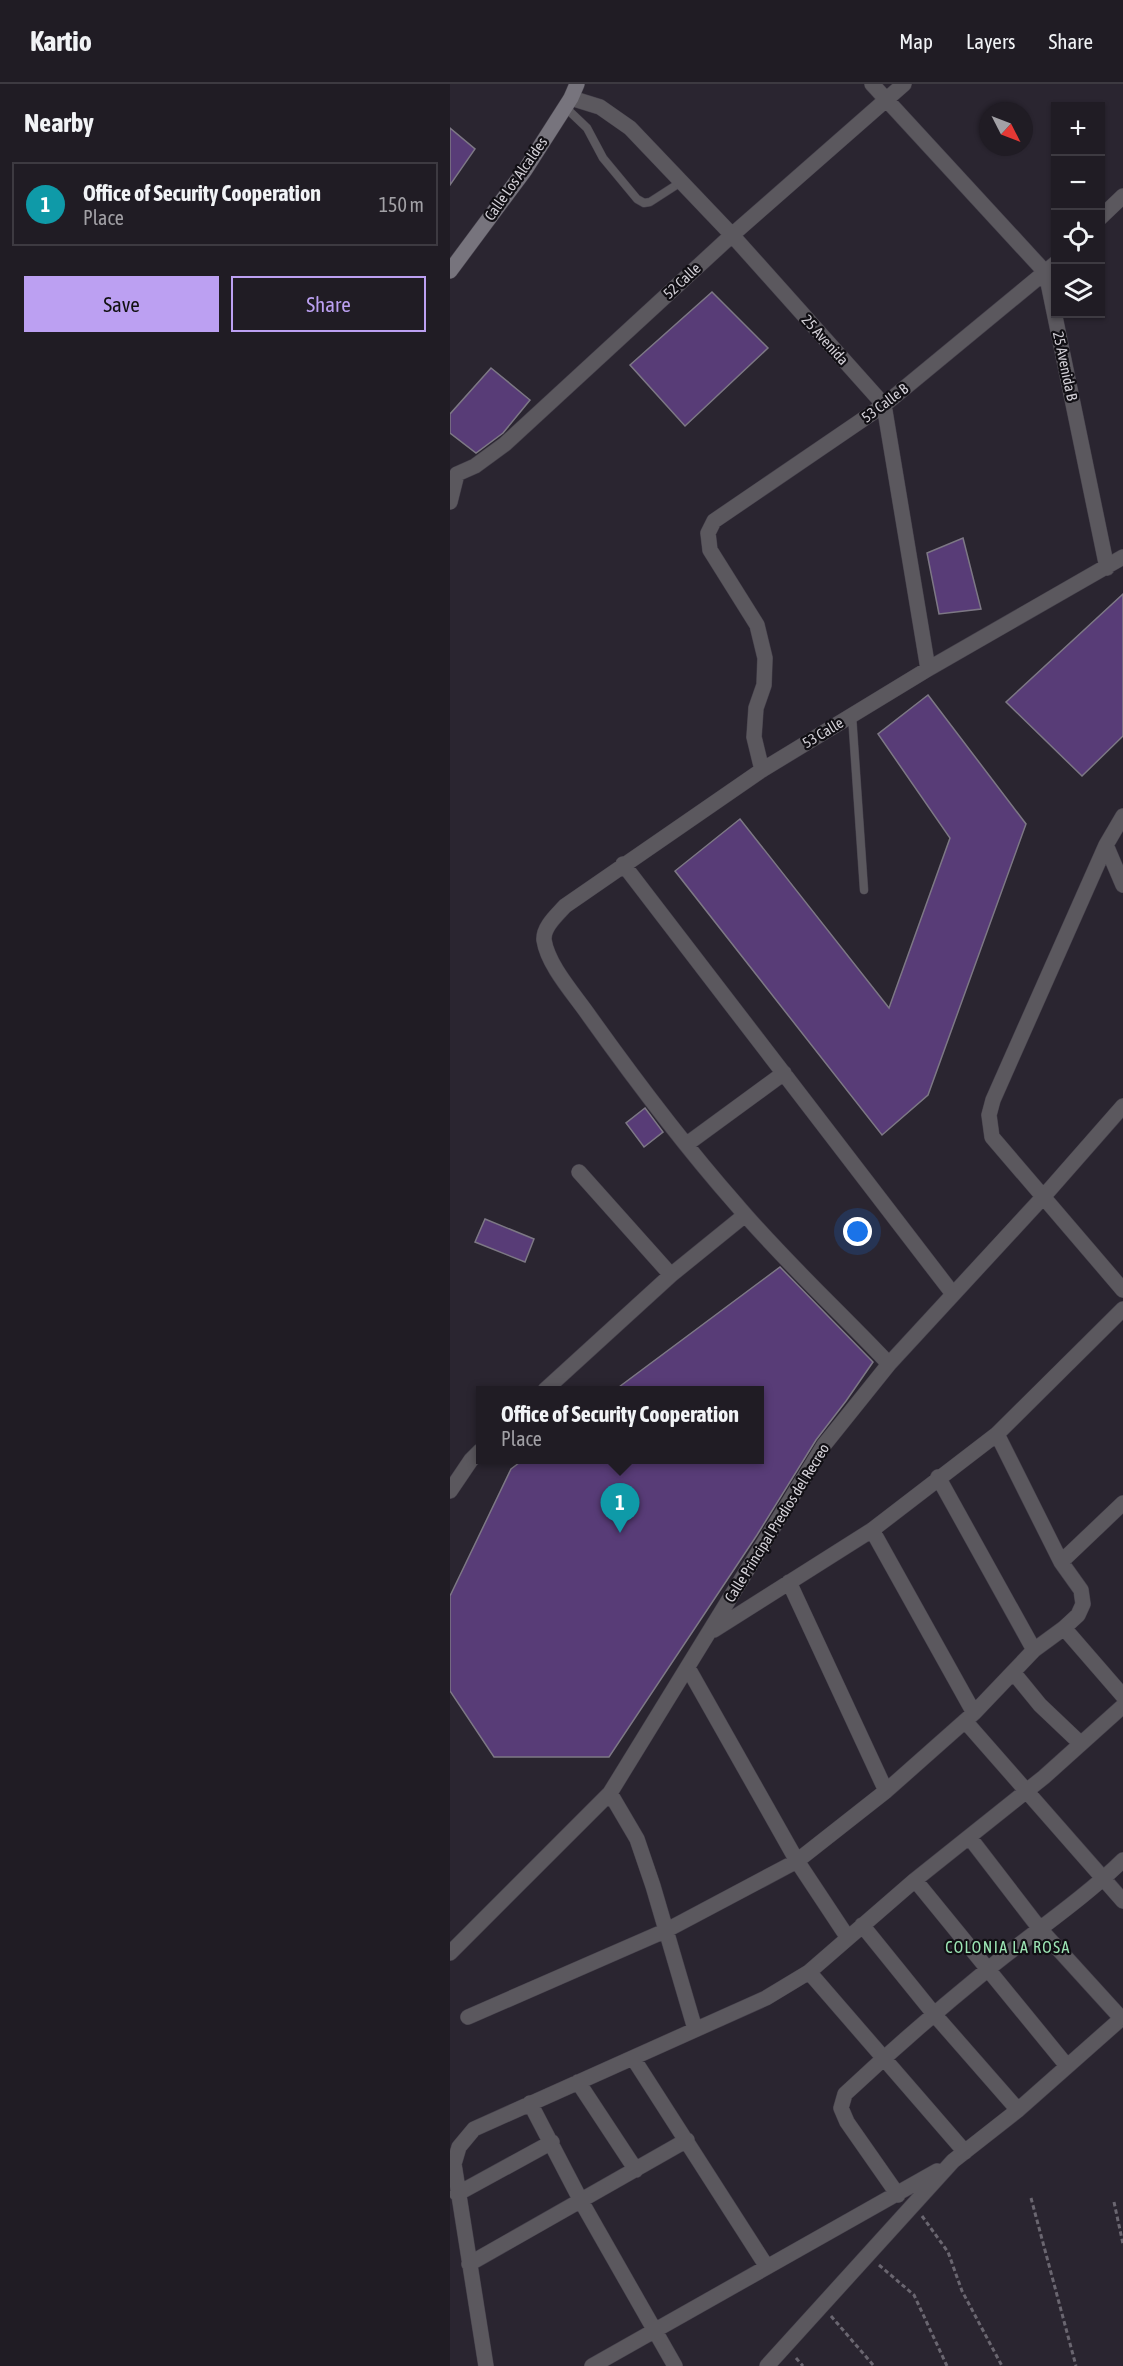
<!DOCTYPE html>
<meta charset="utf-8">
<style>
body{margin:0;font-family:"Asap Condensed",sans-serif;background:#2d2931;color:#f1f3f6}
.controls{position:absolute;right:18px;top:18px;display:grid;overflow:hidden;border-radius:0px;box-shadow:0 2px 4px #0004}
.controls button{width:54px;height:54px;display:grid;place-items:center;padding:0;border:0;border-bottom:2px solid #3d3a41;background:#201c24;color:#f1f3f6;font:30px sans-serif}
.compass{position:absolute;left:529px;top:18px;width:54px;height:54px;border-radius:50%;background:#201c24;box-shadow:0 2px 4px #0004;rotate:132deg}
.you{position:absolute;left:408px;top:1148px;width:21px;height:21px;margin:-15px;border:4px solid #fff;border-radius:50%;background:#1a73e8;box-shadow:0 0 0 9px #1a73e833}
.badge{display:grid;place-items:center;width:39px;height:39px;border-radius:50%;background:#bca0f2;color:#fff;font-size:20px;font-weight:700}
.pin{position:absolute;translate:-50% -50px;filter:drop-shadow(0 2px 3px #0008)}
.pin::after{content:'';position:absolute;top:32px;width:21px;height:18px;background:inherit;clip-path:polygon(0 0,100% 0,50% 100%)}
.popup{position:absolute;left:26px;top:1302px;width:288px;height:78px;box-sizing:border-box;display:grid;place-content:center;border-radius:0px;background:#201c24;filter:drop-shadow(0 2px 4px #0005);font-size:20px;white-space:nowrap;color:#a2a1a6}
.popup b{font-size:22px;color:#f1f3f6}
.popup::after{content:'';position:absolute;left:50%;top:100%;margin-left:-12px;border:12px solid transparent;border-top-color:#201c24}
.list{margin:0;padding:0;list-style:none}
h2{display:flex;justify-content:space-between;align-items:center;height:78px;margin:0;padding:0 24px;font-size:26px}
h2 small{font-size:20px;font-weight:400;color:#a2a1a6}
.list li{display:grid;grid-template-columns:39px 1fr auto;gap:18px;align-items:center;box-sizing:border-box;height:84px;margin:0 12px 12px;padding:0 12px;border:2px solid #3d3a41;border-radius:0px}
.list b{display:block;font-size:22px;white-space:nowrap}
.list p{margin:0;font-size:20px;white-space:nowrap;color:#a2a1a6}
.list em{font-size:20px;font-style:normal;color:#a2a1a6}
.actions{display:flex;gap:12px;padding:18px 24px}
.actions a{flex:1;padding:14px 0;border:2px solid #bca0f2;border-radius:0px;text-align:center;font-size:21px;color:#bca0f2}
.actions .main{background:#bca0f2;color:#111}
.icon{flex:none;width:33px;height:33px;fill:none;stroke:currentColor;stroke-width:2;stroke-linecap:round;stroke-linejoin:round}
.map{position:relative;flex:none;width:673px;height:2282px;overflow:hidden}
header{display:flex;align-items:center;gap:36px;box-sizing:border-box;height:84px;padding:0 30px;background:#201c24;border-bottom:2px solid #3d3a41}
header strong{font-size:28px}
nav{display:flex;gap:33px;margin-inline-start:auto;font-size:21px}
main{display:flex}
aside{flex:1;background:#201c24}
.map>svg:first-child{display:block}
</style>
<header>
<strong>Kartio</strong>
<nav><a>Map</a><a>Layers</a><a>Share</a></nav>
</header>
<main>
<aside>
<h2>Nearby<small></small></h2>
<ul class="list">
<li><span class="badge" style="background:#0f9aa8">1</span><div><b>Office of Security Cooperation</b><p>Place</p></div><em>150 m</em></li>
</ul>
<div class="actions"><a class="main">Save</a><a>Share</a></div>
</aside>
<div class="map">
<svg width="673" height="2282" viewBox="0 0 673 2282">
<rect width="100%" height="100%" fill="#2a2530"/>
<path fill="#583c77" stroke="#7d7885" stroke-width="1.5" d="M0,44L25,65L0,101Z
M262,208L318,264L235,342L180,281Z
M41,284L80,316L53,349L26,369L0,349V330Z
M513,454L531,525L489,530L477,469Z
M673,510V652L632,692L556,618Z
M478,611L576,740L478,1011L432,1051L225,787L290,735L439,924L500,754L428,650Z
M195,1024L213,1048L194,1063L176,1039Z
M35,1135L84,1155L75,1178L25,1158Z
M330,1183L423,1278L396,1317L366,1356L307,1451L159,1673H44L0,1607V1512L61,1385L73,1376H309V1306H165Z"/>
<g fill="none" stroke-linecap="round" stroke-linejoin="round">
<g stroke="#45404b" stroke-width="9">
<path id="lane" d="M115,23L137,44L153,74L187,115L194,119L200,118L231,98
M402,631L414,806"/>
</g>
<g stroke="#45404b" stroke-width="16">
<path id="street" d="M422,0L596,189L657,484
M121,14L150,23L180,44L282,151L434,321L478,585
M650,134L673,112
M7,390L25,382L55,360L282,151L454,0
M0,418L7,390
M312,686L304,653L306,624L314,601L315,574L307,541L260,466L258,449L264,437L434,321L606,179
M673,732L656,761L673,801
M656,761L543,1016L539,1031L542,1053L673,1206
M173,780L503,1210
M237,1060L334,989
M129,1088L221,1191
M439,1280C388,1226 333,1176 285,1119C233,1060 185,996 140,933C125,911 98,882 94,856C93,843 107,831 115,822L312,686L478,585L673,473
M95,1306L221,1191L295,1131
M488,1393L584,1566
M0,1407L21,1376L30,1367
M422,1446L524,1629
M611,1478L673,1419
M339,1498L436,1707
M614,1544L673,1612
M264,1546L422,1446L547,1350L673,1225
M238,1584L347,1777L398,1854
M563,1588L590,1621L630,1659
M515,1637L673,1817
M160,1709L187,1755L203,1802L245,1945
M520,1754L590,1845L671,1934
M465,1796L617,1982
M412,1841L484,1930L568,2026
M0,1869L160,1709L374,1361L439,1280L594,1112L673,1022
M359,1888L515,2068
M18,1933L217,1846L347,1777L436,1707L524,1629L584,1566L614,1544L628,1531L633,1520L631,1506L611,1478L547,1350
M183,1974L317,2183
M128,1998L186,2086
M80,2019L131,2117L225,2282
M7,2110L102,2058
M448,2111L397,2038L391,2024L395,2010C441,1967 488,1926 537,1886C582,1849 631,1817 673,1776
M19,2180L237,2056
M36,2282L4,2080L9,2063L24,2045L316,1914L359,1888L465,1796L594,1693L673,1622
M142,2282L487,2087
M317,2282L503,2077L568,2026L673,1933"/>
</g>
<g stroke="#45404b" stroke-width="16">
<path id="secondary" d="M0,187L75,86L121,14L127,0"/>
</g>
<path stroke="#6a6670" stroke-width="3" stroke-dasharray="4.5 3" stroke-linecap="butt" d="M581,2114L626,2282
M664,2118L673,2160
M472,2132L498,2168L512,2207L552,2282
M429,2181L464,2211L497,2282
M381,2232L424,2282
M346,2274L353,2282"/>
<use href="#lane" stroke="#5b585e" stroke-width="8"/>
<use href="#street" stroke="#5b585e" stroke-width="15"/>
<use href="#secondary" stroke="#77747d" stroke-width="15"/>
</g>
<g text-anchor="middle" stroke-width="4.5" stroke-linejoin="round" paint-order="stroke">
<g font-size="15" fill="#d3d0d7" stroke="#110f14">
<text transform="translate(66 95) rotate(-55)" y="5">Calle Los Alcaldes</text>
<text transform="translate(232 197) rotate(-43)" y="5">52 Calle</text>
<text transform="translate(375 256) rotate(48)" y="5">25 Avenida</text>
<text transform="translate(615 282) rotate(78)" y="5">25 Avenida B</text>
<text transform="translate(435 319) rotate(-37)" y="5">53 Calle B</text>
<text transform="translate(373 649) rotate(-31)" y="5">53 Calle</text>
<text transform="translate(327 1439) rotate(-58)" y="5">Calle Principal Predios del Recreo</text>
</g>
<g font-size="16" letter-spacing="1.5" fill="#9ce5b4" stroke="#110f14">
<text x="558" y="1869">COLONIA LA ROSA</text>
</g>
</g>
</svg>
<div class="controls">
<button>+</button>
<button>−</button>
<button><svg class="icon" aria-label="locate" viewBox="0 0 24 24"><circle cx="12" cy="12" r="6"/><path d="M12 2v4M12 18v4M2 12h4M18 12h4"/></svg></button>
<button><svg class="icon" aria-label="layers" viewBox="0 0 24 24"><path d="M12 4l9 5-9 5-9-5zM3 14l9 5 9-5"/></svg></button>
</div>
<svg class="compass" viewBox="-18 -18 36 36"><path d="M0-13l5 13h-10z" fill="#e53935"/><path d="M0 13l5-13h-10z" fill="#a2a1a6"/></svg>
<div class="you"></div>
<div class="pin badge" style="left:170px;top:1449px;background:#0f9aa8">1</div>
<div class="popup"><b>Office of Security Cooperation</b>Place</div>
</div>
</main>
